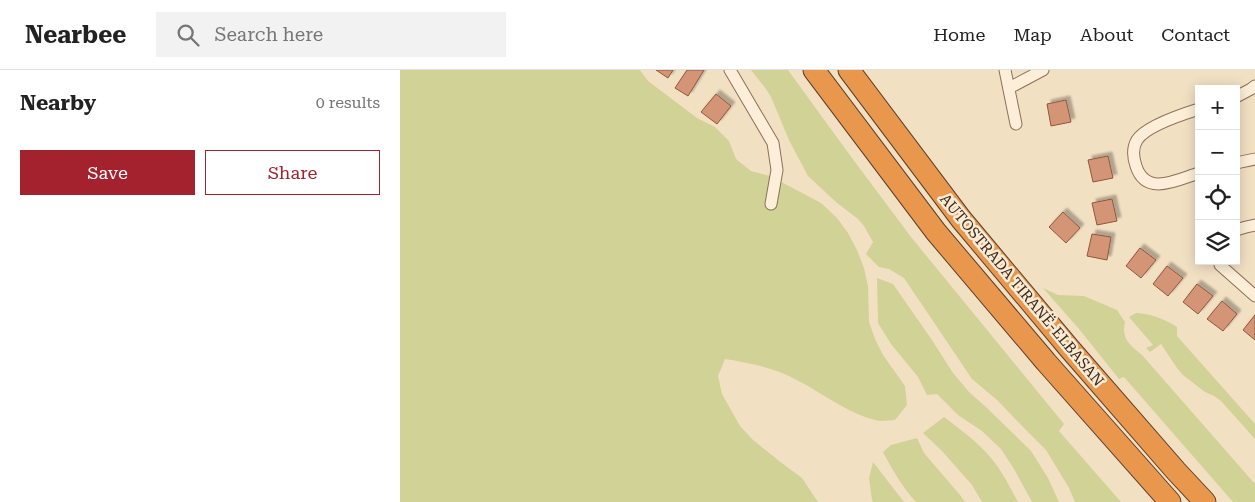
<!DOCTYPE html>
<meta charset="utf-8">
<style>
body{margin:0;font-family:"Roboto Serif",serif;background:#f2f2f2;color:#222}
.controls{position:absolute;right:15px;top:15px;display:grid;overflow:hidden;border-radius:0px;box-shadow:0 2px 12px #0003}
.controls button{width:45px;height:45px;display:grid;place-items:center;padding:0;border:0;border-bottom:1px solid #e0e0e0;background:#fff;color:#222;font:25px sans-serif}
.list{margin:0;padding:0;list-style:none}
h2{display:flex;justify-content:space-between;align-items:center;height:65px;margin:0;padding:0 20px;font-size:21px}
h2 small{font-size:16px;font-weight:400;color:#767676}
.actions{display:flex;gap:10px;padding:15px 20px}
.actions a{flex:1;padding:11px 0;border:1px solid #a3222e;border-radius:0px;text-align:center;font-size:18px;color:#a3222e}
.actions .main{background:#a3222e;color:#fff}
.icon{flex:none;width:28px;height:28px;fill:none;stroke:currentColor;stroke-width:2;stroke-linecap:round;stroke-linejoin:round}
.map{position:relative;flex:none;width:855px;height:432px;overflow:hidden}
header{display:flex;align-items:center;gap:30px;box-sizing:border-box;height:70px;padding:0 25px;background:#fff;border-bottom:1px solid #e0e0e0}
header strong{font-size:24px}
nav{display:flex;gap:28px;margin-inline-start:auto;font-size:18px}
.search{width:350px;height:45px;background:#f2f2f2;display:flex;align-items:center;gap:12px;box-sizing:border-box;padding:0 18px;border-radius:0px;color:#767676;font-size:19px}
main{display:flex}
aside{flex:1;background:#fff}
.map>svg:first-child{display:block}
</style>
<header>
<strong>Nearbee</strong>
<div class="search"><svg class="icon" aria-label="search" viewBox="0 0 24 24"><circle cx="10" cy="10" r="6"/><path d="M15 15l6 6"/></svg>Search here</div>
<nav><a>Home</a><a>Map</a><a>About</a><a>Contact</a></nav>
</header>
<main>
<aside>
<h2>Nearby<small>0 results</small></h2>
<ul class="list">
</ul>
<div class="actions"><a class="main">Save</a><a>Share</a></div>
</aside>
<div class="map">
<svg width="855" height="432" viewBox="0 0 855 432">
<defs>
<filter id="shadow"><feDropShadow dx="4" dy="-4" stdDeviation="1" flood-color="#0004"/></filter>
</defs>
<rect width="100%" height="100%" fill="#f2e0c3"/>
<path fill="#d0d296" d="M0,0H240L248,11L297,48L315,57L329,71L336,89L351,101L370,106L421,133L437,148L448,163L457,180L464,198L468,216L469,252L475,269L483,285L505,316L507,335L495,350C488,350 481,352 475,350C441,341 414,316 382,303C364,296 344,292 325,289L318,306L322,324L340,356L353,370L383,394L402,408L418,432H0Z
M351,0H388L449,84L511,167L664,354L659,361L721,432H675L669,418L646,380L625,359L597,330L572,309L504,208L489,199L479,197L466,184L473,172L464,156L458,149L436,132L408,106L389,70L371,27L366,19Z
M477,208L493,214L532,270L553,303L569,322L587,338L631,381L648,408L659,432H632L614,399L601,379L582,361L558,345L537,324L527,325L518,307L491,274L478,253Z
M643,218L658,225L684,226L717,240L725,252C721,269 730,275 742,285L855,414V432H833L724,307L719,309L679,259Z
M736,243C751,244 763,248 777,257V266L855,354V369L821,331L814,326L805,322L783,305L777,298L761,274L750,282L746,278L753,275L729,247Z
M544,347C561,360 578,372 591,388C602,401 610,417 618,432H582L572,415L542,381L523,363Z
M517,368L524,383L560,425L565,432H516C502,417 492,399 483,382L491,375Z
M473,392L504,432H473L472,430L469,408Z"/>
<path fill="#d49576" stroke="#90563b" filter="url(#shadow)" d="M256,0H273L268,8Z
M287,0H304L288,26L275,18Z
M316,24L331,36L317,54L301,42Z
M666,30L671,52L651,56L647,34Z
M708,86L713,108L693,112L688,90Z
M712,129L717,151L697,155L692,133Z
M663,142L680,158L666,173L649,157Z
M692,164L711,167L707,190L687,186Z
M740,178L756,190L741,208L726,196Z
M767,196L783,208L768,226L753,214Z
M797,214L813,226L798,244L783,232Z
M822,231L837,244L823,261L807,249Z
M855,245V270L843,260Z"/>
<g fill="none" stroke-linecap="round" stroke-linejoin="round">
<g stroke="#8e7058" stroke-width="13">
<path id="minor" d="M330,0L373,73L377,100L371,134
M605,0L616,54
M609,18L643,0
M836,27L851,19L855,16
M799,39C783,44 746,56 737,70C732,78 733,87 736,96C746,127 777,110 799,103
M836,93L855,89
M836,160L846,157L855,155
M820,191V195L855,226"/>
</g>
<g stroke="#5c3f2c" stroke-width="23">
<path id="motorway" d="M414,0L536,162L646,292L770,432
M449,0L561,149L669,278L776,401L805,432"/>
</g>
<use href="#minor" stroke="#fceed8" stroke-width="11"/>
<use href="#motorway" stroke="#e8974d" stroke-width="21"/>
</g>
<g text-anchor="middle" stroke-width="5" stroke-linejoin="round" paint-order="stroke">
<g font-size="15" fill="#3d2a1d" stroke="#f9ebd4">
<text transform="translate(622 220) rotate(50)" y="5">AUTOSTRADA TIRANË-ELBASAN</text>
</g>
</g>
</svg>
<div class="controls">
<button>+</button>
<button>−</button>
<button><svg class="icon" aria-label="locate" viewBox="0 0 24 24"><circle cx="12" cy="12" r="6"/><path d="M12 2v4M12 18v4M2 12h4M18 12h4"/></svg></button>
<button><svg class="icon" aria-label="layers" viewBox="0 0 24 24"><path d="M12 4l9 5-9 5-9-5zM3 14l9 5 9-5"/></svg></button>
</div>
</div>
</main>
